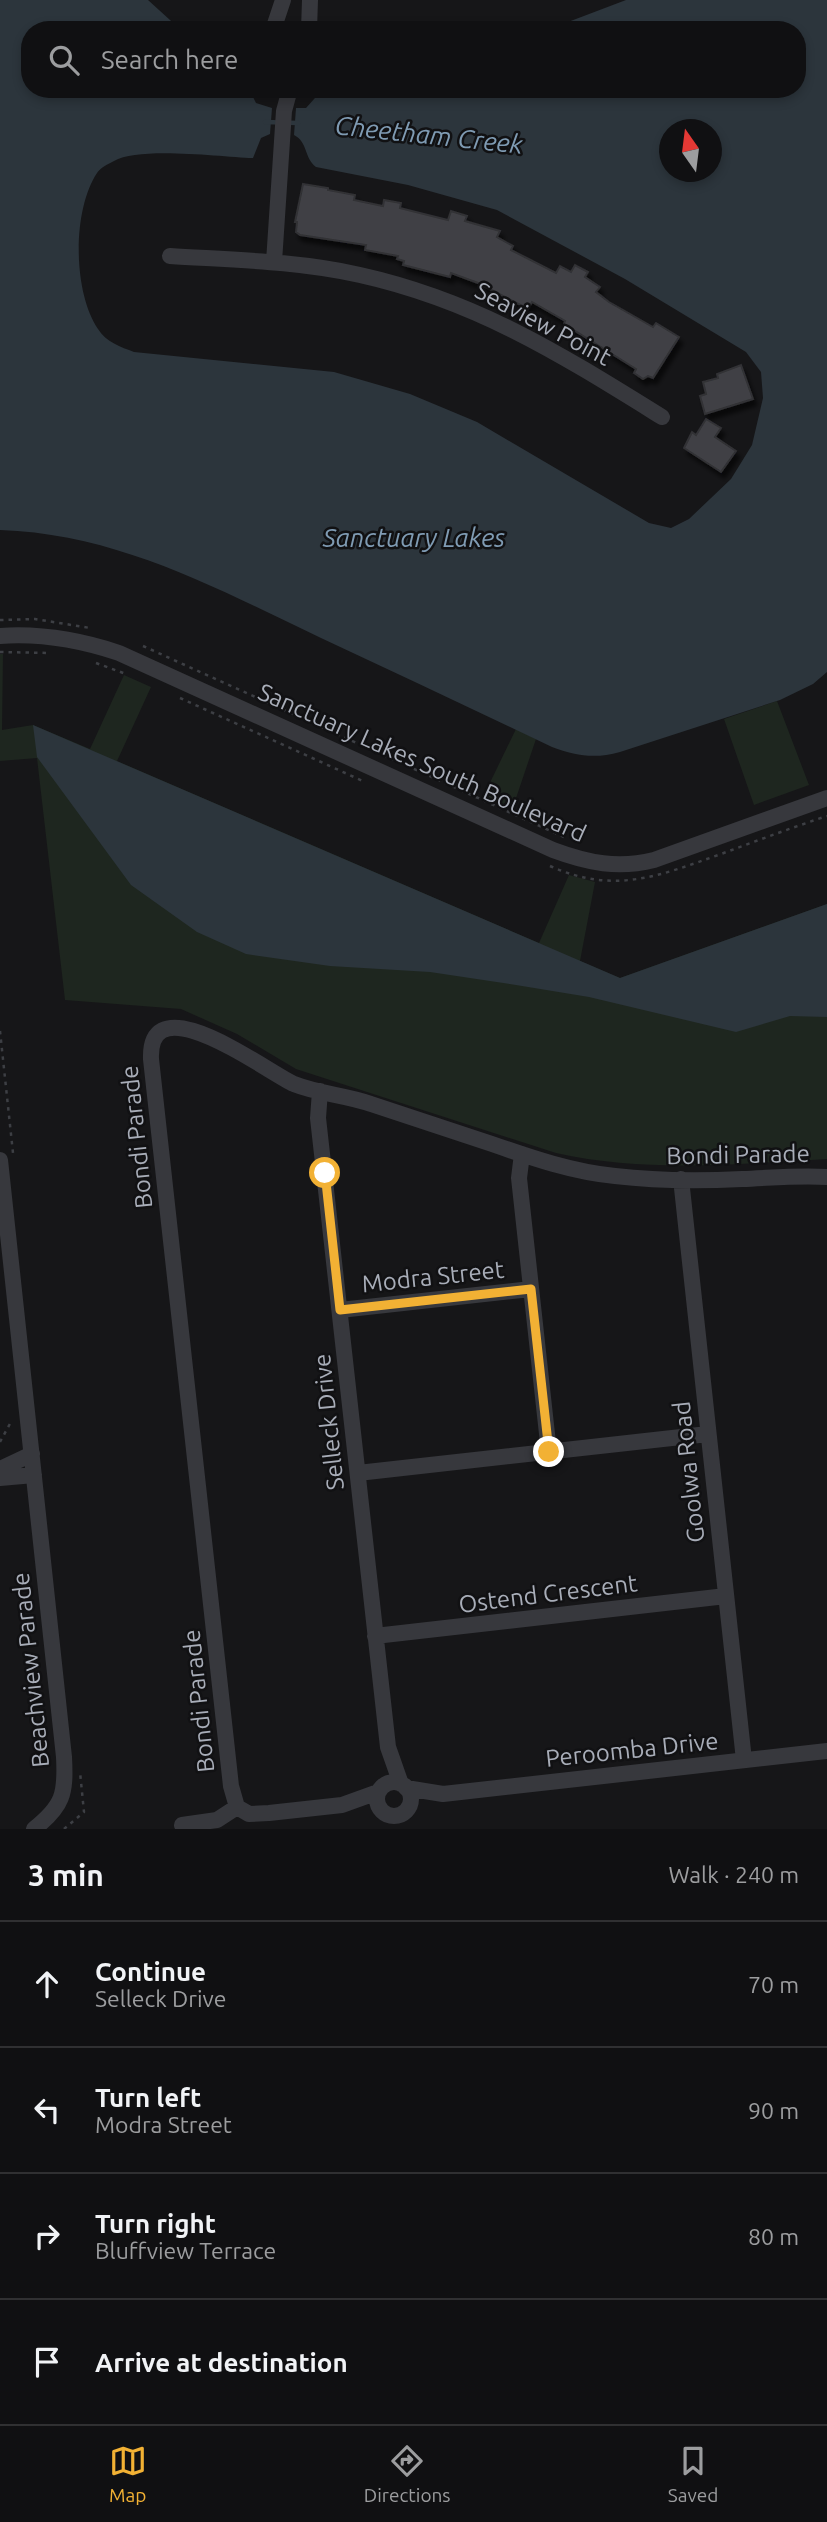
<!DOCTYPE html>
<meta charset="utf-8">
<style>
body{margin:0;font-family:Ubuntu,sans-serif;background:#19191b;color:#f1f3f6}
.compass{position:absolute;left:659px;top:119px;width:63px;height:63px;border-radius:50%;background:#101012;box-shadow:0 4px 10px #0003;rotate:346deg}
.stop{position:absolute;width:21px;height:21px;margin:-16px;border:5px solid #f2b134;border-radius:50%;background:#fff}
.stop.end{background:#f2b134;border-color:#fff;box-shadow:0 2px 7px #0008}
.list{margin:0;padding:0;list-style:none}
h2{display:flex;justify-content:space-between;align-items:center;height:91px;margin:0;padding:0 28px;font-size:30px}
h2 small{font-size:23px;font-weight:400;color:#9c9d9f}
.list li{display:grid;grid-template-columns:46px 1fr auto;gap:21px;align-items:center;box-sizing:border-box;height:126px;padding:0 28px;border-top:2px solid #303032}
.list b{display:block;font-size:26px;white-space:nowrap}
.list p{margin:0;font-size:23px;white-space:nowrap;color:#9c9d9f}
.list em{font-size:23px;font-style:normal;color:#9c9d9f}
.icon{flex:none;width:38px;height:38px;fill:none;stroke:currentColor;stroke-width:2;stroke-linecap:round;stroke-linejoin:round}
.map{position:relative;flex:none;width:827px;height:1829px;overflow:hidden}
.search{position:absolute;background:#101012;box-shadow:0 4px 10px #0003;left:21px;right:21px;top:21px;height:77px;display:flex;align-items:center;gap:18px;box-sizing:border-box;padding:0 24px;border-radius:28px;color:#9c9d9f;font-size:26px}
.sheet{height:595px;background:#101012}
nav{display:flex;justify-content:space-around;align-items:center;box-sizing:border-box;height:98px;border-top:2px solid #303032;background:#101012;font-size:19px;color:#9c9d9f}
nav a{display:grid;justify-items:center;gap:4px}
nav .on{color:#f2b134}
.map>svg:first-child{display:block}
</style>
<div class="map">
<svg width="827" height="1829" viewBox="0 0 827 1829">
<defs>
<filter id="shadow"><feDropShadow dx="3.5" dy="6" stdDeviation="2" flood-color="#0009"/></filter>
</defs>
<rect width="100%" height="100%" fill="#161618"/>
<path fill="#1e261f" d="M0,654H3L2,730L33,725L90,749L124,675L151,687L117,761L539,943L569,875L595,882L580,961L620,978L827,904V1159C737,1164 645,1173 556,1153L296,1069L237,1034L181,1009L65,1000L37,758L0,761Z
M777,701L809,785L754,805L724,719Z
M516,729L536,739L512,810L483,797Z"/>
<path fill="#2c353c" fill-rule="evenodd" d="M0,0H148L181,30H30V89H249L256,103L272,108L270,134L261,138L253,158C221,157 139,146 114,161C108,164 100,168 97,173C72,211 73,292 98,329C106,342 121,347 134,352L334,372L410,394L477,422L649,523L671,528L689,519L731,479L752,445L763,398L761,372L746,352L625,279L497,210L408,185L316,167C304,158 308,142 294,135L296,108H306L323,89H797V30H547L626,0H827V672L813,684L780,700L620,752C595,759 576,756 552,747C475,710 398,674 321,638C216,588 118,534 0,530ZM670,130H712V172H670Z
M33,725L620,978L827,904V1017L790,1016L736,1032L589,997L516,985L430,972L330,966L246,954L197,932L131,885L37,757Z"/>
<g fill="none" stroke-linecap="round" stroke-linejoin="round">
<path stroke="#2c353c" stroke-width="4.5" d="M265,122L298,123"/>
</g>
<path fill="#404145" stroke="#303034" stroke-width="2" filter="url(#shadow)" d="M303,184L328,188V190L355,195L354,200L383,206L384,200L401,203L400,208L448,220L451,211L467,216L465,221L500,231L497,237L513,246L511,250L556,273L560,266L571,272L575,265L588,272L585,277L600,287L596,292L609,302L653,327L656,323L679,337L653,378L648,376L643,379L634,373L636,369L564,324L565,321L532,302L528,309L478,283L451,273L450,277L403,265L404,261L397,259L398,256L365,250L366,245L300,235L296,232L297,222H295Z
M741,365L753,399L705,414L700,396L706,394L703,382L718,378L717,374Z
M706,419L721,428L715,437L736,451L721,472L684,448L692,432L696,435Z"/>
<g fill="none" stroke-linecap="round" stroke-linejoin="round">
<path stroke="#3d3f44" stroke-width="2.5" stroke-dasharray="3.5 5" stroke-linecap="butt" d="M0,620L35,619L90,628
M143,646L564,837
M0,652L49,653
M96,663L126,674
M180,698L365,782
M550,866C614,895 659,876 721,854C756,841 791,828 827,816
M0,1031L13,1153
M0,1442L12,1420
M64,1829L84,1812L80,1772"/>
<path stroke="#37383d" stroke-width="16" d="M273,30L283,0
M309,30L310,0
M170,256C233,260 298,261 360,275C477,301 562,355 662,417
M274,262L284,111L290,89
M0,636C42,633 80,640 119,653L553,850C588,863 618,869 654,860L827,798
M320,1091L318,1118L388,1747L401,1784
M522,1154L519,1178L549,1452
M0,1160L64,1757C66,1794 63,1806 34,1829
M681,1179L744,1760
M340,1310L531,1289
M0,1469L32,1454
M358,1473L708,1434
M0,1478L34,1475
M375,1636L726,1596
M377 1799a17 17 0 1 1 34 0a17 17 0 1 1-34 0Z
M406,1788L443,1794L827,1751
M237,1807L231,1786L151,1059C148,981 267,1072 294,1084C319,1094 346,1095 371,1104C411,1117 452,1131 492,1144C532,1158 573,1172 615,1176C657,1181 700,1181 742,1179C770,1178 799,1175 827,1177
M237,1807L249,1814L269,1813L342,1805L378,1792
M182,1825L217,1820L237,1807"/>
</g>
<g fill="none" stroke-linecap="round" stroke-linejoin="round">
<path stroke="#f2b134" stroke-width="9" d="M325,1173L340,1310L531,1289L549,1452"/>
</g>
<g text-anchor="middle" stroke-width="5" stroke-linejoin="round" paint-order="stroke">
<g font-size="24" fill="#a8adb8" stroke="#111113">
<text transform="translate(543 324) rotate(28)" y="8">Seaview Point</text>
<text transform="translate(422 763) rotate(24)" y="8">Sanctuary Lakes South Boulevard</text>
<text transform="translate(137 1137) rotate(-96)" y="8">Bondi Parade</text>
<text transform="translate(738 1155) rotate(-1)" y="8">Bondi Parade</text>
<text transform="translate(433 1277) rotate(-6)" y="8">Modra Street</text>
<text transform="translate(329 1422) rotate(-96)" y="8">Selleck Drive</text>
<text transform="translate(689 1472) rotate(-96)" y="8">Goolwa Road</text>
<text transform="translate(548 1594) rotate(-7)" y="8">Ostend Crescent</text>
<text transform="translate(31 1670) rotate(-96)" y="8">Beachview Parade</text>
<text transform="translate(199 1701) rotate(-96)" y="8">Bondi Parade</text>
<text transform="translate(632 1750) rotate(-6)" y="8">Peroomba Drive</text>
</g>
<g font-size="26" font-style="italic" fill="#7f9bb3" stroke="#111113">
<text transform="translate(429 135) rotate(6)" y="9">Cheetham Creek</text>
<text x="414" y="547">Sanctuary Lakes</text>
</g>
</g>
</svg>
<svg class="compass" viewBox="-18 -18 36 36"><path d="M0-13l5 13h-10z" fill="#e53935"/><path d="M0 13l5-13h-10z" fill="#9c9d9f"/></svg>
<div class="stop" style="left:325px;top:1173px"></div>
<div class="stop end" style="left:549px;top:1452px"></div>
<div class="search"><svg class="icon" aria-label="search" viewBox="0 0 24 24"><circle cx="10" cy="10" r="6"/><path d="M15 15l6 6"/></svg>Search here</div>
</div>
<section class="sheet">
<h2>3 min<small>Walk · 240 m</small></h2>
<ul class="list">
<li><svg class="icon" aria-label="ahead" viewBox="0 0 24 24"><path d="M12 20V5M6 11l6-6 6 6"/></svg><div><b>Continue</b><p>Selleck Drive</p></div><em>70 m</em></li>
<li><svg class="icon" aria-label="left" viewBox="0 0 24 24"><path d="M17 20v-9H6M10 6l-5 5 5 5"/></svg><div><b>Turn left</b><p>Modra Street</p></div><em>90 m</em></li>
<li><svg class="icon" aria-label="right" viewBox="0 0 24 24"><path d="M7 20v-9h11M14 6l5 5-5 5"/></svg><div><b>Turn right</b><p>Bluffview Terrace</p></div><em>80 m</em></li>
<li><svg class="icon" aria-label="arrive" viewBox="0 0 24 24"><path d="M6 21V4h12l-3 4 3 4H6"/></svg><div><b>Arrive at destination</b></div></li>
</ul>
</section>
<nav>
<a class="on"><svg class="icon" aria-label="map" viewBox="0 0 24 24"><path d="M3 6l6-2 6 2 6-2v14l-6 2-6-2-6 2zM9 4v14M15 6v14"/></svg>Map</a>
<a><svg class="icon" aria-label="directions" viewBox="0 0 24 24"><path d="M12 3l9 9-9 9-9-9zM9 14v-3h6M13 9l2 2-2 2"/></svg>Directions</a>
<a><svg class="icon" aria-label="saved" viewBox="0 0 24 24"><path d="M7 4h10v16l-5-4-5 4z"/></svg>Saved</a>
</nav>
